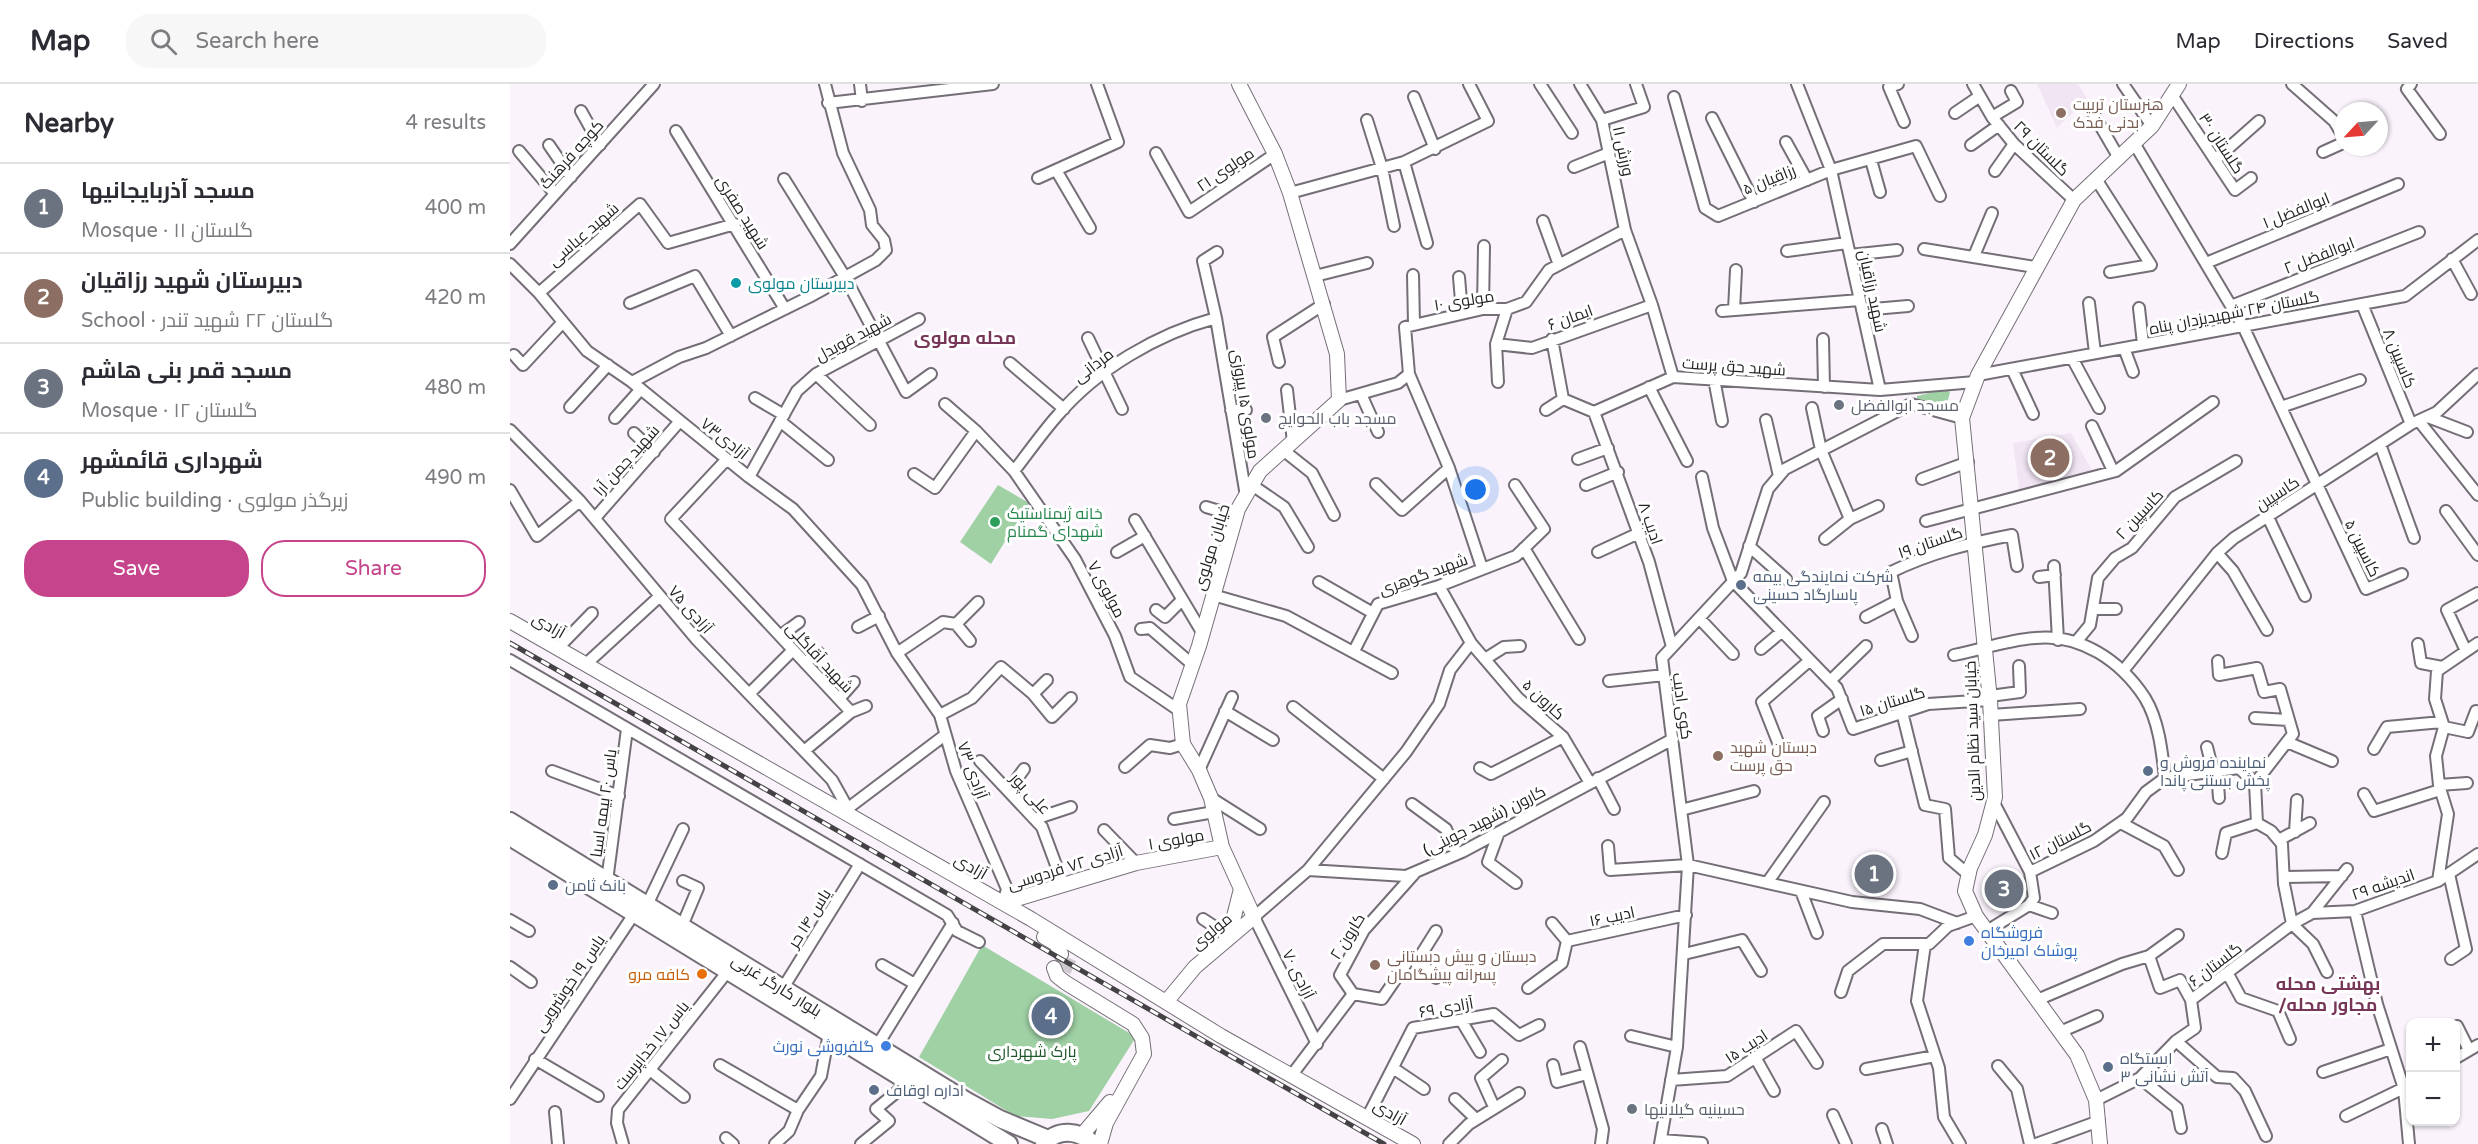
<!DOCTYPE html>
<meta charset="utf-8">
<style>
body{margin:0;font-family:"Varela Round",Cairo,sans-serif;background:#f7f7f7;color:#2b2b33}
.controls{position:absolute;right:18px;bottom:18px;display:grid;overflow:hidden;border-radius:12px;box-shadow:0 2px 4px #0004}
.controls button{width:54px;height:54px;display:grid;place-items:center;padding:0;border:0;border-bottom:2px solid #e1e1e2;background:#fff;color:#2b2b33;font:30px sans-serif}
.compass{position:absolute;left:1824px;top:18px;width:54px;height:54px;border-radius:50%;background:#fff;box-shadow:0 2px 4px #0004;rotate:244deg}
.you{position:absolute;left:966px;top:406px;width:21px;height:21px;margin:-15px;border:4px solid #fff;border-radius:50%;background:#1a73e8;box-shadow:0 0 0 9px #1a73e833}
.badge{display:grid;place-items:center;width:39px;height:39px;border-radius:50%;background:#c6448b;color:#fff;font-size:20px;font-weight:700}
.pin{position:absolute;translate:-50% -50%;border:3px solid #fff;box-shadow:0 2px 6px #0006}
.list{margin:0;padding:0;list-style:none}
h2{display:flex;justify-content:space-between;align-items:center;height:78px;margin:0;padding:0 24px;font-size:26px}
h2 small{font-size:20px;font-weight:400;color:#7c7c81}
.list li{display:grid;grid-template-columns:39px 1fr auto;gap:18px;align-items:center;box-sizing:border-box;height:90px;padding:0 24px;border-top:2px solid #e1e1e2}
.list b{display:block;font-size:22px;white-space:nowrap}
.list p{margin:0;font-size:20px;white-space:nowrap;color:#7c7c81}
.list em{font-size:20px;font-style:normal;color:#7c7c81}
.actions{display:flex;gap:12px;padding:18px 24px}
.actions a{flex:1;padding:14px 0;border:2px solid #c6448b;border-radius:24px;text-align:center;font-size:21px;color:#c6448b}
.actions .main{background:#c6448b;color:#fff}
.icon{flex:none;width:33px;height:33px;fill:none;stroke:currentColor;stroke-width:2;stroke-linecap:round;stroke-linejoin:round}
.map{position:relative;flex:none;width:1968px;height:1060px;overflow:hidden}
header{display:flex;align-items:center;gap:36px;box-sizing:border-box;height:84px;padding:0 30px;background:#fff;border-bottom:2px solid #e1e1e2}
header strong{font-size:28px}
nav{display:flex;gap:33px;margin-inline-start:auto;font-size:21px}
.search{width:420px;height:54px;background:#f7f7f7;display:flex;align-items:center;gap:15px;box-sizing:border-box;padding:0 21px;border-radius:24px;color:#7c7c81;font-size:22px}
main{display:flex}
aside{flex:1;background:#fff}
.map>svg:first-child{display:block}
</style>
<header>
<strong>Map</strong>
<div class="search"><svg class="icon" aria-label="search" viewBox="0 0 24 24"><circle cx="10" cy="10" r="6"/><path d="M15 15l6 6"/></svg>Search here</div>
<nav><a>Map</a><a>Directions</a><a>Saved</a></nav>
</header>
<main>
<aside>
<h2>Nearby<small>4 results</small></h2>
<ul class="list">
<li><span class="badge" style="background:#6b7280">1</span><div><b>مسجد آذربایجانیها</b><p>Mosque · گلستان ۱۱</p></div><em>400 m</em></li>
<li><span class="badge" style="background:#8d6e63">2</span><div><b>دبیرستان شهید رزاقیان</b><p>School · گلستان ۲۲ شهید تندر</p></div><em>420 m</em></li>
<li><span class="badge" style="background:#6b7280">3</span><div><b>مسجد قمر بنی هاشم</b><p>Mosque · گلستان ۱۲</p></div><em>480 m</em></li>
<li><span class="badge" style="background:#5c6f8a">4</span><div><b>شهرداری قائمشهر</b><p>Public building · زیرگذر مولوی</p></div><em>490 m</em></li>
</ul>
<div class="actions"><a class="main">Save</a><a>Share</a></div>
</aside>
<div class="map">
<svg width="1968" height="1060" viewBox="0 0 1968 1060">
<rect width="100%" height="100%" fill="#faf3fc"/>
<path fill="#f1e5f4" d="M1527,0H1568L1577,15L1547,44Z
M1561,349L1583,388L1509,405L1503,359Z"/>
<path fill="#a0d1a5" d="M1435,305L1440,308L1436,324L1407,316V312Z
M488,401L519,419L481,480L450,458Z
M472,861L626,953L579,1027L542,1035L505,1032L409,973Z"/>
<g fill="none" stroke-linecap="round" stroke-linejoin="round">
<path stroke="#cfc9d0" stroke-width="14" stroke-dasharray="14 7" stroke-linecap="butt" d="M554,887L560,874"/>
<g stroke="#746e76" stroke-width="14">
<path id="street" d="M350,0L352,17
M1030,0L1062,49
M1070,0L1092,36L1115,146L1142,221L1163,293
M1287,0L1321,86L1370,306
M1388,0L1379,3L1394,38
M1463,0L1482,33L1504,60L1564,116
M1613,0L1642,42
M1782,0L1824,37L1833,52
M1901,0L1897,5L1930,50
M1662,11L1725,106L1741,94
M904,13L925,65
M1164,13L1195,124L1208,132L1321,86L1406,62L1430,112
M318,19L483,0
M1580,24L1609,74
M71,27L90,61
M1445,29L1470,12
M1482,33L1507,18L1501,7
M1202,34L1244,118
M857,36L872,84L884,142
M1092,36L1134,23L1126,0
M166,47L275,225
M1276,58L1297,96
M1624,59L1733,242L1856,505L1892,490
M39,61L61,93
M1461,61L1489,41
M9,67L45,110
M1813,68L1833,59
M646,69L679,128L765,70
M1361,76L1370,108
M1705,76L1749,37
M894,78L917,159
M1064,83L1099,69
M546,86L580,144
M1485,87L1504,60
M528,94L608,58L587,0
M274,95L335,193L396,308L421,290
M1586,95L1641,181L1600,188
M780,109L894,78L978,37L959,0
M1033,137L1049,181
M0,160L144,0
M1414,165L1525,183
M1277,167L1337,159
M707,168L693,177L706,234L736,412
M1340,171L1387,166
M1464,172L1482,129
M1942,175L1961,210
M1696,179L1888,100
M0,180L29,209L77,267L122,298L239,393L283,425L352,501L387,569L430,631L446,687L497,805L493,819
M903,191L904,240
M805,192L857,179
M949,193L952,229
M29,209L130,120L158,159L225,140
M120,219L185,192L221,252
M1579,219L1585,269
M1852,220L1901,340
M1721,222L1909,148
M1629,224L1633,260
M973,225L974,162
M997,225L986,260L1022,264L1142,221
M1224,226L1226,186
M1352,226L1398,222
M1212,227L1350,216
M578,254L612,325
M1042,255L1053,315L1084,328
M1313,255L1314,303
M986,260L988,298
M1614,264L1623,288
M4,271L13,281L53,238
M1562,274L1589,324
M769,278L763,253L814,220
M500,279L554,325
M1502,285L1523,330
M306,290L360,341
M899,290L939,384L972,484
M1468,291L1895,212L1968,156
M1204,295L1212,337
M122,298L169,273L196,264L299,213L366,176L376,166L374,156L362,141L360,126L333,69L315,0
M1139,303L1177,377
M777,306L783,358
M851,310L868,348
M245,314L274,331
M829,316L888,299L899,290L895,243L973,225H997L1016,218L1039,186L1115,146
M435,320L466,347L504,387L565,475L605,552L620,593L670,627
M60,323L98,281
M1771,323L1850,296
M1302,324L1311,366L1340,435L1368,422
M721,326H736
M1036,326L1053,315
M1084,328L1163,293L1370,306L1465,298
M1084,328L1139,478L1162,563
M1918,333L1957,348
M105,334L131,305
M1256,336L1269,392
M270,337L318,376
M1909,337L1968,411
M1582,342L1603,387
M0,346L70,417L187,556L322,696L337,723
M124,349L144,368
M1870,360L1904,454
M773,366L802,389L824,431
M217,375L161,435L341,628L294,667
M1068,375L1098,364
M504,387C518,369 532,349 547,332C587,285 647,250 706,234
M404,390L425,404L466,347
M239,393L287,307L306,290L409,235
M1192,393L1203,444L1223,497L1327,604L1343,645L1418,620L1480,616
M1412,395L1458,378
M866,400L892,426L939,384
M742,401L774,423L798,463
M1076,401L1108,388
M0,406L27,452L70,417
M696,423L726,432
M1936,427L1968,471
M1758,433L1795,512
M85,434L170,337
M625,436L693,550
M1416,437L1606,387L1703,318
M1315,455L1340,435
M1239,462L1276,495
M1014,464L1069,555
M607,468L635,452
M1088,468L1129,449
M1707,469L1723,487L1757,546
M1544,482L1548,556
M1529,493L1545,491
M809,498L863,529
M929,502L961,559L1008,614L1053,653L1080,699
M703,511L776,532L882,589
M1584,525H1606
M646,526L655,533L672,516
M1356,533L1387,517
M1189,534L1223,570
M446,540L460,557
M348,543L369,532
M631,545L640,544L683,581
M270,552L289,538
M1402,552L1387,517L1381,488C1420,469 1460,459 1502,451L1507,482
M1566,558L1580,541L1588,494L1605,474L1622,464L1665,413L1726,377
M1908,560L1911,579L1932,583
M48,564L82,529
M1251,565L1270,549
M844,567L868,520L929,502L1006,472L1034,445L1005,401
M1956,567L1937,526L1968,509
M387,569L433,538L446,540L468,518
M1444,571C1470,566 1498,556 1525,554C1570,549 1611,577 1635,614C1649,637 1652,668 1655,694
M975,575L994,563L1010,562
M0,576L437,831L447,847L469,858
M1708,577L1709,591L1747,584L1754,608L1770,605L1783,650L1745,699
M295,579L309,569
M76,580L150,512
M1613,587L1707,469L1724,454L1901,340L1927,328L1968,290
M1099,597L1154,591
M1320,597L1356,562
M240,609L283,566
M523,610L537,596
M1480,612L1510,608L1509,582
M329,615L344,598
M783,623L874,695
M715,627L763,656
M341,628L356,622
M1392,628L1415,721L1435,725L1439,774L1459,791
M430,631L462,614L491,583L523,610L542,633L561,614
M1481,631L1570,625
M1745,634L1779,636
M1934,643L1958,648L1966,627
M1313,647L1308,632L1332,615
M1777,658L1822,677
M1269,661L1252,618L1299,577
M1697,663L1703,687
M1864,665L1877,643L1932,638
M1371,676L1402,667
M470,677L532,743L553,800
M615,683L640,661L660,664L673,660
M970,684L981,690L1053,653
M689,686L722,613
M1707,686L1709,714
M42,687L109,712
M1088,694L1104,725
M1929,701L1957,699
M499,706L514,685
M1854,710L1864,727L1930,706
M701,714L750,745
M1484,719L1520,788
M902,720L936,745L947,770
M1171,726L1244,707
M333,728L435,651
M525,735L561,723
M664,735L704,728
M1611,739L1654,762L1668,786
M594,746L626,779
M989,748L978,778L1006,799
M1785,748L1787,716
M1769,756L1800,739
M1098,762L1100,786L1178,781L1342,818L1410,825L1447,839
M1712,769L1716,749L1747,739
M798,786L896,668L929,620L940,586L961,559
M1939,790L1956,865L1941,875
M1774,793L1832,792
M97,797L117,645
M1928,797L1938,730L1929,701L1926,672L1934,643L1925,615L1927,587L1968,559
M1257,799L1314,718
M1291,807L1307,849
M137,821L173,745
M1519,821L1542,829
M1845,827L1867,920L1894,1005L1899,1060
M1802,829L1837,785
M693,835L719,852
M0,836L19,847
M1042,839L1057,857L1176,831
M1782,840L1803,860L1817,888
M172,842L188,804L173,797
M1477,847L1519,821L1524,814L1520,788L1584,757L1617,734L1636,708L1655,694L1729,684L1745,699L1747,739L1761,747L1772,760L1774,800L1782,840
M1415,860L1407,917L1429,984L1434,1033L1450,1060
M1174,870L1232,856L1251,887
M1639,872L1668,851
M906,879L926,847
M372,881L405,900
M0,883L21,898
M1718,890L1731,914L1768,927L1780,955
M273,904L350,780
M1018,904L1052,879L1057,857
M1331,908L1338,887L1373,860H1419L1438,842L1466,832
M843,910L872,915L900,874L926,894
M1527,916L1612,880L1639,872L1650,904L1670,896L1681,916
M951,936L970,968
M1947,942L1959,966
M1550,948L1587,932
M1121,952L1167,963
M1666,957L1707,993L1723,994L1735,1007L1756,1052
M807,960L744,833L798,786L896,792L952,768L1163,655
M367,962L443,839
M1070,963L1093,1045L1091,1060
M1245,973L1264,1007
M1946,974L1968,961
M25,975L88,1012
M210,981L288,1026
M1043,981L1047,998L1077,990
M1488,982L1507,1005L1520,1060
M883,984L914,1005
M1356,985L1425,972
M140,986L174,1013
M1813,988L1881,965
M781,992L843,910L830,891L854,846L904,790
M1630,994L1667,1024L1671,1044
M1161,996L1217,992L1286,947L1307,979
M0,1015L124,830
M945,1015L966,1035
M1586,1016L1630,994L1666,957L1685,944L1681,916L1782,840L1802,829L1845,827L1928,797L1968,770
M984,1023L971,994L992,976
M45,1028L48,1060
M1323,1031L1336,1060
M1836,1032L1900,1001
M857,1034L903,944L984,930L1009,951L1029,941
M1372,1045L1377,1060
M216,1054L223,1060
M1151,1056L1192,1059
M113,1060L107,1039L108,1026L218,887
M265,1060L279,1047L288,1026L311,992L319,949
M351,1060L379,1037L366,1025L399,998
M939,1060L959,1040L1009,1009
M1150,1060L1167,963L1178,781L1152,574L1231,489L1258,405L1275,385L1401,320L1452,334
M1526,1060L1589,1037"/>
</g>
<g stroke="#746e76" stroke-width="16">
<path id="secondary" d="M0,537L521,835L711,952L903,1060
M493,819L626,779L712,763
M719,852L731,805
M534,853L546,860L551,870
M544,884L547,892L556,899L623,940L632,954L634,970L596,1039L590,1060
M656,918L685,883L744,833L712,763L701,714L689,686L673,660L669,620L689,562L728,425L750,387L829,316L827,270L780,109L765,70L729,0
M572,1051L600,1018
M1590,1060L1586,1016L1567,971L1466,832L1455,807L1460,784L1475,751L1485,713L1480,616L1452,334L1468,291L1564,116L1642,42L1669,0"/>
</g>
<g stroke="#746e76" stroke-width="20">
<path id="primary" d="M0,737L457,1017L490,1035L538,1055
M0,753L499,1060
M534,1060C548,1044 569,1046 583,1060"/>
</g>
<use href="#street" stroke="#fff" stroke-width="10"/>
<use href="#secondary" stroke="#fff" stroke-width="14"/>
<use href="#primary" stroke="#fff" stroke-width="16"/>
<g stroke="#454246" stroke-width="5">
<path id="rail" d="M0,559L874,1060"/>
</g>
<use href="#rail" stroke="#fff" stroke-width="3" stroke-dasharray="9" stroke-linecap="butt"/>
</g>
<g fill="#8d6e63" stroke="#fff" stroke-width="2">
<circle cx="1551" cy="29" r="6"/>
<circle cx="1208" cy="672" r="6"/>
<circle cx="865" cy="881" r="6"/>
</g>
<circle fill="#0f9aa8" stroke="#fff" stroke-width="2" cx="226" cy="199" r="6"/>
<g fill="#6b7280" stroke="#fff" stroke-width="2">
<circle cx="1329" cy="321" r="6"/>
<circle cx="756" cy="334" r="6"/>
<circle cx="1122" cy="1025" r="6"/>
</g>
<circle fill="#2e9e5b" stroke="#fff" stroke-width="2" cx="485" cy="438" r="6"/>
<g fill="#5c6f8a" stroke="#fff" stroke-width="2">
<circle cx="1231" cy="501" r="6"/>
<circle cx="1638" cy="687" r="6"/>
<circle cx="43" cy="801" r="6"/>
<circle cx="1598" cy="983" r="6"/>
<circle cx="364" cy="1006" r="6"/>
</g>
<g fill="#3f7fe0" stroke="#fff" stroke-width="2">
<circle cx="1459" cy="857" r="6"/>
<circle cx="376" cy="962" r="6"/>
</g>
<circle fill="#e8710a" stroke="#fff" stroke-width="2" cx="192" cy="890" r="6"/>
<g text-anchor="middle" stroke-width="6" stroke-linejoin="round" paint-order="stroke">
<g font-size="16" fill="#785e54" stroke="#fff" text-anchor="start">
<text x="1563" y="26">هنرستان تربیت<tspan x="1563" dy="18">بدنی فدک</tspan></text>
<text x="1220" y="669">دبستان شهید<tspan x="1220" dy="18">حق پرست</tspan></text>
<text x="877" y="878">دبستان و پیش دبستانی<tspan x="877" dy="18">پسرانه پیشگامان</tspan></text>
</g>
<g font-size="16" fill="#211f22" stroke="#fff">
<text transform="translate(1712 59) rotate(57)" y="6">گلستان ۳۰</text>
<text transform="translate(1532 64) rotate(45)" y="6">گلستان ۲۹</text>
<text transform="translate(1114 67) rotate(78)" y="6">ورزش ۱۱</text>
<text transform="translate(61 70) rotate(-48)" y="6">کوچه فرهنگ</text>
<text transform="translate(715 85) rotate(-34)" y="6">مولوی ۲۱</text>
<text transform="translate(1259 95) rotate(-22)" y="6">رزاقیان ۵</text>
<text transform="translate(1786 126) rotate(-22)" y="6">ابوالفضل ۱</text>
<text transform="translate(233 128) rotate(58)" y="6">شهید صفری</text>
<text transform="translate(73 150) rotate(-41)" y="6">شهید عباسی</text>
<text transform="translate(1809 171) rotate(-21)" y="6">ابوالفضل ۲</text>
<text transform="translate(1363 207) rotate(78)" y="6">شهید رزاقیان</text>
<text transform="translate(954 216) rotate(-9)" y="6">مولوی ۱۰</text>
<text transform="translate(1724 228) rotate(-11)" y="6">گلستان ۲۴ شهیدیزدان پناه</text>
<text transform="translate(1060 233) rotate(-20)" y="6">ایمان ۶</text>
<text transform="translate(343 253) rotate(-28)" y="6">شهید قویدل</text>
<text transform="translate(1890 274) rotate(68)" y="6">کاسپین ۸</text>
<text transform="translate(583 281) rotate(-37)" y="6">مردانی</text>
<text transform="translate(1224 282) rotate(4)" y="6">شهید حق پرست</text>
<text transform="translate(736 320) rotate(81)" y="6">مولوی ۱۵ پیروزی</text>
<text transform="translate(215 354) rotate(39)" y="6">آزادی۷۳</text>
<text transform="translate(116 376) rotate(-48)" y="6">شهید چمن آرا</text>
<text transform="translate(1767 409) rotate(-33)" y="6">کاسپین</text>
<text transform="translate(1629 430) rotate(-47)" y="6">کاسپین ۲</text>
<text transform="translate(1141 439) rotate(71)" y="6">ادیب ۸</text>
<text transform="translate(1420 458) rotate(-19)" y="6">گلستان ۱۹</text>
<text transform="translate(701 463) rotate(-73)" y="6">خیابان مولوی</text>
<text transform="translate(1853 464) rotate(64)" y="6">کاسپین ۵</text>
<text transform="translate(913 490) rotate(-20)" y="6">شهید گوهری</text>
<text transform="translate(597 505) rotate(62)" y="6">مولوی ۷</text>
<text transform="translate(181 525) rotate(49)" y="6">آزادی ۷۵</text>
<text transform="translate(39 541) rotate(30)" y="6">آزادی</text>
<text transform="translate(310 573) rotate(47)" y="6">شهید آقاگلی</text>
<text transform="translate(1034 615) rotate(43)" y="6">کارون ۵</text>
<text transform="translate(1382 617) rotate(-17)" y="6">گلستان ۱۵</text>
<text transform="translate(1173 622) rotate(82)" y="6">کوی ادیب</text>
<text transform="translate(1462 647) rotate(-92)" y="6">خیابان سید نظام الدین</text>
<text transform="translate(463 686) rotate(70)" y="6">آزادی ۷۳</text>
<text transform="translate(521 709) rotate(47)" y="6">علی پور</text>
<text transform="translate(93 719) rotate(-82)" y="6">یاس ۲۰ بیمه اسیا</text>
<text transform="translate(974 736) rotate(-27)" y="6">کارون (شهید جوینی)</text>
<text transform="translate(666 755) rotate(-10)" y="6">مولوی ۱</text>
<text transform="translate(1550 756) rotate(-27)" y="6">گلستان ۱۲</text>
<text transform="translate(461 782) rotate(30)" y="6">آزادی</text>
<text transform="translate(555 783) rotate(-17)" y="6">آزادی ۷۲ فردوسی</text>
<text transform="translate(1873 800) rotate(-19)" y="6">اندیشه ۲۹</text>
<text transform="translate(1102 832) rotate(-12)" y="6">ادیب ۱۶</text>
<text transform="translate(299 834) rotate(-58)" y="6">یاس ۱۴ حر</text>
<text transform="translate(701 847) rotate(-40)" y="6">مولوی</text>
<text transform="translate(837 852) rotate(-58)" y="6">کارون ۲</text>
<text transform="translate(1705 880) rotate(-37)" y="6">گلستان ۶</text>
<text transform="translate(789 890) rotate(64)" y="6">آزادی ۷۰</text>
<text transform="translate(59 899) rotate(-56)" y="6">یاس ۱۹ خوشرویی</text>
<text transform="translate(267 901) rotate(32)" y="6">بلوار کارگر غربی</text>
<text transform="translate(936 923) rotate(-10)" y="6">آزادی ۶۹</text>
<text transform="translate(141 961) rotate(-51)" y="6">یاس ۱۷ خداپرست</text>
<text transform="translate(1236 962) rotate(-33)" y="6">ادیب ۱۵</text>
<text transform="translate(880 1028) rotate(30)" y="6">آزادی</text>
</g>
<g font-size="16" fill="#0d838f" stroke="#fff" text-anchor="start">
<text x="238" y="205">دبیرستان مولوی</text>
</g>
<g font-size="16" fill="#5b616d" stroke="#fff" text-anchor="start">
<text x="1341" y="327">مسجد ابوالفضل</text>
<text x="768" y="340">مسجد باب الحوایج</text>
<text x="1134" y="1031">حسینیه گیلانیها</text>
</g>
<g font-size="16" fill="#27864d" stroke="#fff" text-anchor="start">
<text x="497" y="435">خانه ژیمناستیک<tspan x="497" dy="18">شهدای گمنام</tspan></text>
</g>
<g font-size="16" fill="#4e5e75" stroke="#fff" text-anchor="start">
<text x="1243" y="498">شرکت نمایندگی بیمه<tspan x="1243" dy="18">پاسارگاد حسینی</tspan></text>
<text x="1650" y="684">نماینده فروش و<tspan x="1650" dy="18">پخش بستنی پاندا</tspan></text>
<text x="55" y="807">بانک ثامن</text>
<text x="1610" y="980">ایستگاه<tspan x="1610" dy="18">آتش نشانی ۳</tspan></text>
<text x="376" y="1012">اداره اوقاف</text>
</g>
<g font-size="16" fill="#366cbe" stroke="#fff" text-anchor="start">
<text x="1471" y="854">فروشگاه<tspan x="1471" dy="18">پوشاک امیرخان</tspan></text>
<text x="364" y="968" text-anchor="end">گلفروشی نورث</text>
</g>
<g font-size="16" fill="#c56008" stroke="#fff" text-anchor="end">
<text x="180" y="896">کافه مرو</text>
</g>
<g font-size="16" fill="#1f572a" stroke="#fff">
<text x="522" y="973">پارک شهرداری</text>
</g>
<g font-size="18" font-weight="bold" fill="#773657" stroke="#fff">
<text x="455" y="260">محله مولوی</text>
<text x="1818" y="906">بهشتی محله<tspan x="1818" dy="21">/مجاور محله</tspan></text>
</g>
</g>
</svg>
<div class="controls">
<button>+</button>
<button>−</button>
</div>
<svg class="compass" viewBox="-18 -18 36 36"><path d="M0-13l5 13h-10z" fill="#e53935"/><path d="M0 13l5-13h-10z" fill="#7c7c81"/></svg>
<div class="you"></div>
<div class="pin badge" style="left:1364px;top:790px;background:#6b7280">1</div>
<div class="pin badge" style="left:1540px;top:374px;background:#8d6e63">2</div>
<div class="pin badge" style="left:1494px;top:805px;background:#6b7280">3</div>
<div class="pin badge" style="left:541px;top:932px;background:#5c6f8a">4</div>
</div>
</main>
